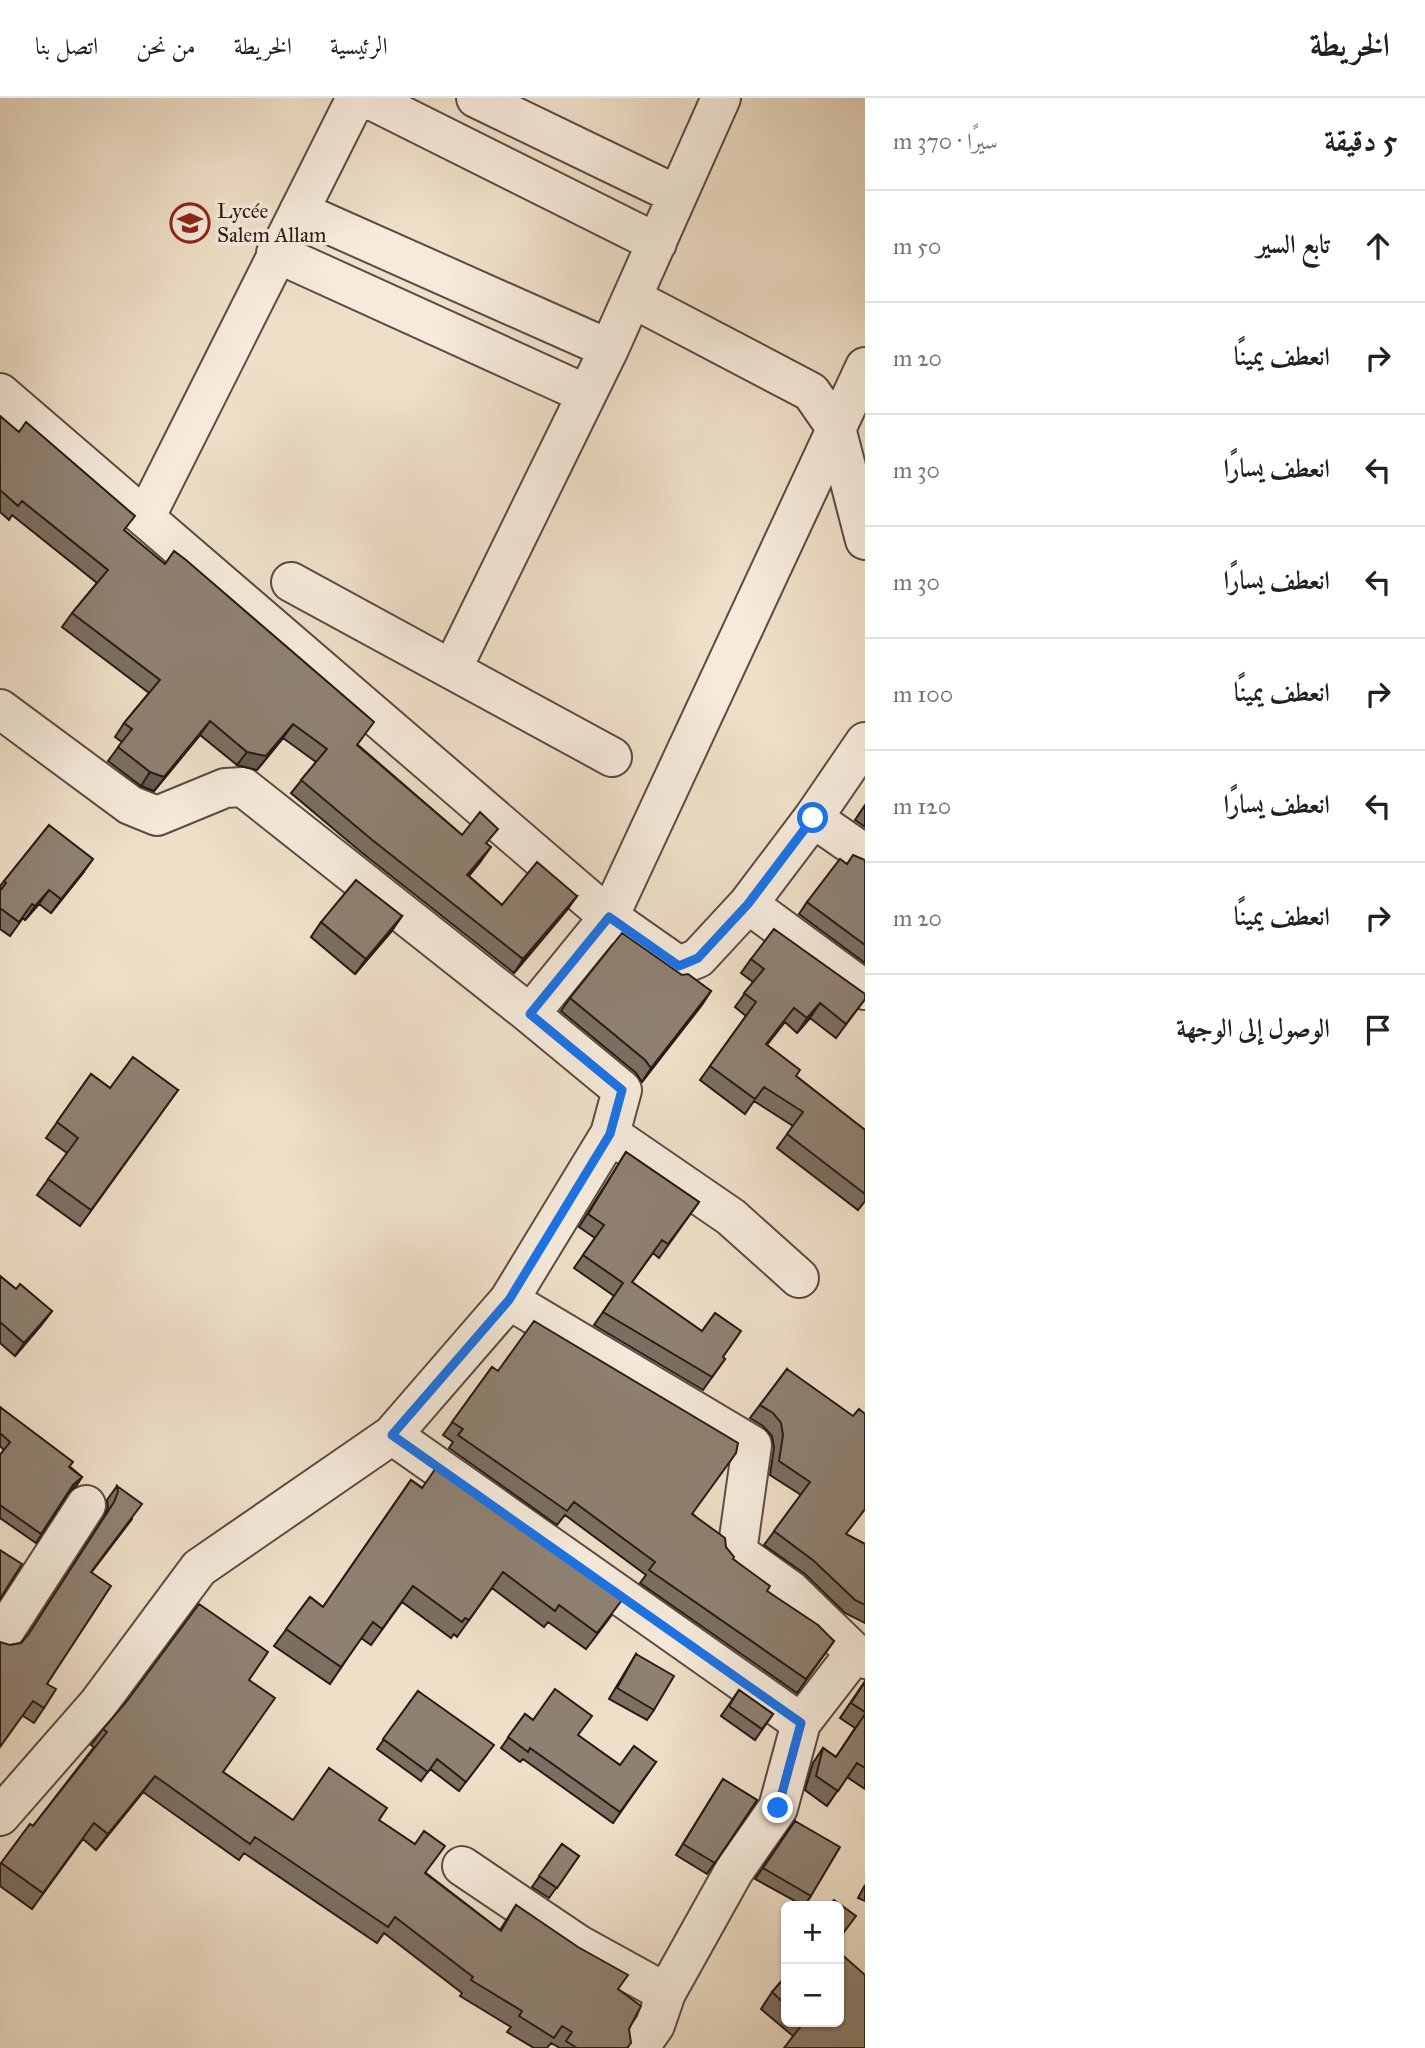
<!DOCTYPE html>
<html lang="ar">
<meta charset="utf-8">
<style>
body{margin:0;font-family:"IM FELL Great Primer",Amiri,serif;background:#f2f2f2;color:#222;direction:rtl}
.controls{position:absolute;right:21px;bottom:21px;display:grid;overflow:hidden;border-radius:10px;box-shadow:0 2px 5px #0004}
.controls button{width:63px;height:63px;display:grid;place-items:center;padding:0;border:0;border-bottom:2px solid #e0e0e0;background:#fff;color:#222;font:35px sans-serif}
.stop{position:absolute;width:21px;height:21px;margin:-16px;border:5px solid #1a73e8;border-radius:50%;background:#fff}
.stop.end{background:#1a73e8;border-color:#fff;box-shadow:0 2px 7px #0008}
.list{margin:0;padding:0;list-style:none}
h2{display:flex;justify-content:space-between;align-items:center;height:91px;margin:0;padding:0 28px;font-size:30px}
h2 small{font-size:23px;font-weight:400;color:#767676}
.list li{display:grid;grid-template-columns:46px 1fr auto;gap:21px;align-items:center;box-sizing:border-box;height:112px;padding:0 28px;border-top:2px solid #e0e0e0}
.list b{display:block;font-size:26px;white-space:nowrap}
.list em{font-size:23px;font-style:normal;color:#767676}
.icon{flex:none;width:38px;height:38px;fill:none;stroke:currentColor;stroke-width:2;stroke-linecap:round;stroke-linejoin:round}
.map{position:relative;flex:none;width:865px;height:1950px;overflow:hidden;direction:ltr}
header{display:flex;align-items:center;gap:42px;box-sizing:border-box;height:98px;padding:0 35px;background:#fff;border-bottom:2px solid #e0e0e0}
header strong{font-size:33px}
nav{display:flex;gap:38px;margin-inline-start:auto;font-size:24px}
main{display:flex}
aside{flex:1;background:#fff}
.map>svg:first-child{display:block}
</style>
<header>
<strong>الخريطة</strong>
<nav><a>الرئيسية</a><a>الخريطة</a><a>من نحن</a><a>اتصل بنا</a></nav>
</header>
<main>
<aside>
<h2>5 دقيقة<small>سيرًا · 370 m</small></h2>
<ul class="list">
<li><svg class="icon" aria-label="ahead" viewBox="0 0 24 24"><path d="M12 20V5M6 11l6-6 6 6"/></svg><div><b>تابع السير</b></div><em>50 m</em></li>
<li><svg class="icon" aria-label="right" viewBox="0 0 24 24"><path d="M7 20v-9h11M14 6l5 5-5 5"/></svg><div><b>انعطف يمينًا</b></div><em>20 m</em></li>
<li><svg class="icon" aria-label="left" viewBox="0 0 24 24"><path d="M17 20v-9H6M10 6l-5 5 5 5"/></svg><div><b>انعطف يسارًا</b></div><em>30 m</em></li>
<li><svg class="icon" aria-label="left" viewBox="0 0 24 24"><path d="M17 20v-9H6M10 6l-5 5 5 5"/></svg><div><b>انعطف يسارًا</b></div><em>30 m</em></li>
<li><svg class="icon" aria-label="right" viewBox="0 0 24 24"><path d="M7 20v-9h11M14 6l5 5-5 5"/></svg><div><b>انعطف يمينًا</b></div><em>100 m</em></li>
<li><svg class="icon" aria-label="left" viewBox="0 0 24 24"><path d="M17 20v-9H6M10 6l-5 5 5 5"/></svg><div><b>انعطف يسارًا</b></div><em>120 m</em></li>
<li><svg class="icon" aria-label="right" viewBox="0 0 24 24"><path d="M7 20v-9h11M14 6l5 5-5 5"/></svg><div><b>انعطف يمينًا</b></div><em>20 m</em></li>
<li><svg class="icon" aria-label="arrive" viewBox="0 0 24 24"><path d="M6 21V4h12l-3 4 3 4H6"/></svg><div><b>الوصول إلى الوجهة</b></div></li>
</ul>
</aside>
<div class="map">
<svg width="865" height="1950" viewBox="0 0 865 1950">
<rect width="100%" height="100%" fill="#efdfc8"/>
<filter id="stains"><feTurbulence type="fractalNoise" baseFrequency=".00286" numOctaves="4"/><feColorMatrix values="0 0 0 0 .2 0 0 0 0 .09 0 0 0 0 .02 0 0 0 .5 -.17"/></filter>
<radialGradient id="worn" r=".72"><stop offset=".6" stop-color="#630" stop-opacity="0"/><stop offset="1" stop-color="#630" stop-opacity=".3"/></radialGradient>
<g fill="none" stroke-linecap="round" stroke-linejoin="round">
<g stroke="#594c42" stroke-width="42">
<path id="minor" d="M367,0L657,145
M476,0L677,97
M299,113L609,251
M276,155L586,296
M632,200L811,294L836,330L865,442
M0,295L609,819L679,868L698,860L748,806L813,720L865,644
M145,420L356,0
M291,484L612,659
M452,571L609,251L721,0
M0,611L130,707L157,718L225,690L243,689L530,916
M813,720L865,756
M748,806L865,892
M610,1036L731,1119L799,1180
M509,1202L752,1347L737,1454L790,1492L855,1555
M392,1337L801,1625L855,1555L865,1561
M0,1540L86,1407
M0,1718L98,1606L199,1470L392,1337L509,1202L610,1036L622,992L530,916L609,819L865,269
M462,1768L579,1847L666,1895
M639,1950L655,1927L666,1895L734,1773L778,1710L801,1625"/>
</g>
<use href="#minor" stroke="#f5eadb" stroke-width="38"/>
</g>
<path fill="#7b6f62" stroke="#271b15" stroke-width="2" d="M0,318L358,647L462,737L487,746L481,763L469,778L502,807L577,798L567,812L514,875L361,754L291,695L316,664L283,640L257,672L237,667L200,637L154,693L141,688L108,663L122,644L115,639L124,625L149,595L62,529L72,515L97,485L12,417L9,422L0,414Z
M865,707V729L855,722Z
M865,762V865L799,816L807,804L847,766Z
M83,775L51,815L39,806L25,822L23,820L10,838L0,831V788L4,783Z
M402,818L391,834L355,876L311,839L321,824Z
M751,861L865,901L836,940L810,920L797,935L785,924L767,947L796,978L865,1032V1103L858,1112L777,1050L793,1028L754,1003L745,1016L700,982L746,918L735,909L753,884L741,875Z
M682,877L711,893L642,984L636,975L561,913L570,900Z
M91,976L110,990L178,992L80,1128L37,1097L67,1055L46,1040Z
M626,1054L699,1104L659,1160L653,1155L632,1184L725,1261L703,1292L594,1227L614,1198L574,1170L595,1140L579,1129Z
M0,1178L16,1191L52,1213L42,1226L15,1258L0,1245Z
M492,1269L693,1416L726,1449L733,1461L767,1493L834,1543L797,1595L640,1485L646,1477L565,1417L557,1427L449,1350L453,1344L443,1337Z
M787,1271L847,1437L865,1446V1525L845,1515L805,1476L764,1447L801,1397L770,1377L774,1350L772,1338L763,1328L750,1320Z
M0,1309L82,1379L76,1388L69,1394L36,1445L0,1420V1357L4,1352L0,1348Z
M411,1382L611,1518L586,1551L548,1524L544,1529L492,1490L457,1539L454,1536L451,1540L402,1504L371,1547L361,1540L330,1586L274,1548L310,1499L323,1509Z
M117,1388L132,1421L91,1475L47,1586L44,1610L34,1625L23,1618L10,1547L21,1545L27,1539L104,1419L108,1409L107,1402Z
M636,1556L654,1612L647,1622L609,1601Z
M249,1582L223,1674L292,1722H379L426,1775L500,1832L516,1807L618,1891L629,1931L628,1950H560L551,1945L547,1950H534L507,1934L511,1929L460,1898L462,1895L384,1835L377,1845L244,1755L239,1762L143,1694L96,1752L83,1741L32,1811L0,1788V1767L30,1726L33,1728L94,1649L91,1647L103,1631Z
M865,1583V1691L847,1679L827,1708L805,1692L813,1665L823,1650L836,1659L855,1630L840,1620Z
M739,1592L773,1616L755,1642L721,1618Z
M418,1593L487,1656L459,1693L430,1671L421,1683L377,1651Z
M525,1616L533,1622L578,1638L620,1667L656,1664L613,1725L523,1661L520,1664L501,1650Z
M723,1681L757,1702L707,1776L676,1757Z
M795,1723L811,1798L804,1808L755,1781Z
M562,1746L579,1758L549,1800L532,1789Z
M865,1787V1803L858,1800Z
M786,1878V1924H839L793,1938L761,1911L772,1894Z"/>
<path fill="#645a50" stroke="#271b15" stroke-width="2" d="M210,623L200,637L154,693L141,688L150,674Z
M293,626L283,640L257,672L237,667L247,654Z
M491,749L481,763L458,791L467,777Z
M93,761L83,775L51,815L61,801Z
M49,792L39,806L25,822L35,808Z
M577,798L567,812L514,875L523,861Z
M402,818L391,834L355,876L366,861Z
M711,893L702,907L642,984L651,970Z
M820,905L810,920L797,935L807,920Z
M52,1213L42,1226L15,1258L24,1245Z
M82,1379L76,1388L68,1395L73,1387Z
M155,1678L143,1694L96,1752L108,1736Z"/>
<path fill="#8f8172" stroke="#271b15" stroke-width="2" d="M0,318L19,334L26,324L135,418L124,432L165,466L174,453L186,462L374,624L357,647L462,737L480,714L498,731L486,745L491,749L467,777L502,807L537,764L577,798L523,861L371,741L301,682L327,651L293,626L266,658L247,654L210,623L164,679L150,674L118,649L132,631L124,625L160,582L72,515L108,472L22,403L18,408L0,392Z
M49,727L93,761L61,801L49,792L35,808L32,806L19,824L0,810V793L6,785L4,783Z
M853,757L865,762V847L807,804L840,761L847,766Z
M356,782L402,818L366,861L321,824Z
M774,831L865,896V901L846,926L820,905L807,920L794,910L766,946L800,972L796,978L865,1032V1096L787,1036L803,1014L764,989L755,1001L710,968L756,904L744,895L764,871L751,861Z
M622,835L682,877L688,876L711,893L651,970L645,962L570,900Z
M133,959L178,992L91,1112L48,1081L78,1040L57,1024L91,976L110,990Z
M626,1054L699,1104L668,1146L662,1142L632,1184L702,1233L715,1215L741,1233L723,1259L725,1261L712,1279L603,1214L623,1185L583,1157L604,1127L588,1116Z
M0,1178L16,1191L20,1186L52,1213L24,1245L0,1224Z
M534,1223L738,1345L736,1355L692,1416L725,1440L726,1449L734,1459L733,1461L770,1488L767,1493L818,1527L834,1543L806,1581L649,1472L655,1464L574,1404L567,1413L458,1337L463,1331L452,1324L492,1269L498,1273Z
M787,1271L853,1318L859,1311L865,1316V1411L846,1436L865,1446V1507L855,1502L814,1463L774,1433L810,1384L779,1363L783,1337L781,1325L773,1315L760,1307Z
M0,1309L73,1364L69,1369L82,1379L73,1387L41,1436L0,1407V1357L10,1344L0,1335Z
M436,1370L622,1502L597,1535L559,1507L555,1513L503,1474L469,1522L465,1520L462,1524L413,1488L382,1531L373,1524L341,1569L286,1531L310,1499L323,1509L411,1382L422,1390Z
M117,1388L142,1406L91,1474L111,1488L47,1586L56,1591L44,1610L33,1603L0,1649V1544L10,1547L21,1545L28,1537L114,1404L118,1394Z
M0,1452L22,1466L0,1501Z
M199,1506L268,1554L249,1582L275,1600L223,1674L293,1722L329,1670L387,1710L379,1722L415,1746L424,1733L445,1748L425,1775L501,1833L516,1807L578,1849L628,1877L618,1891L641,1908L629,1931L631,1945L627,1950H577L566,1943L572,1934L562,1928L554,1940L519,1918L522,1913L471,1882L473,1879L395,1819L388,1829L255,1739L250,1746L155,1678L108,1736L94,1725L43,1795L1,1765L30,1726L33,1728L107,1634L103,1631L127,1603Z
M636,1556L674,1578L654,1612L617,1590Z
M865,1584V1614L851,1605Z
M555,1591L592,1618L578,1637L620,1667L634,1648L656,1664L620,1714L530,1650L528,1654L508,1639L525,1616L533,1622Z
M739,1592L773,1616L762,1631L729,1608Z
M418,1593L494,1647L466,1684L437,1661L428,1674L383,1641Z
M865,1616V1670L857,1665L838,1693L816,1678L823,1650L836,1659Z
M723,1681L757,1702L715,1765L683,1746Z
M795,1723L840,1749L811,1798L763,1770Z
M562,1746L579,1758L557,1790L539,1778Z
M834,1802L856,1818L841,1838L839,1837V1808H830Z
M839,1854L865,1877V1950H784L804,1924H839Z
M786,1878V1907L772,1894Z"/>
<g fill="none" stroke-linecap="round" stroke-linejoin="round">
<path stroke="#1a73e8" stroke-width="9" d="M778,1710L801,1625L392,1337L509,1202L610,1036L622,992L530,916L609,819L679,868L698,860L748,806L813,720"/>
</g>
<defs>
<g id="school-ring" transform="scale(2.0125)"><circle r="9.5" fill="#f5eadb" stroke="#8f2418" stroke-width="1.5"/><path d="M0-5L7-2L0 1L-7-2ZM-4 1L0 2.5L4 1V4Q0 6-4 4Z" fill="#8f2418"/></g>
</defs>
<g fill-rule="evenodd">
<use href="#school-ring" x="190" y="125"/>
</g>
<g text-anchor="middle" stroke-width="7" stroke-linejoin="round" paint-order="stroke">
<g font-size="21" fill="#271b15" stroke="#f5eadb" text-anchor="start">
<text x="217" y="120">Lycée<tspan x="217" dy="24">Salem Allam</tspan></text>
</g>
</g>
<rect width="100%" height="100%" filter="url(#stains)"/>
<rect width="100%" height="100%" fill="url(#worn)"/>
</svg>
<div class="controls">
<button>+</button>
<button>−</button>
</div>
<div class="stop" style="left:813px;top:720px"></div>
<div class="stop end" style="left:778px;top:1710px"></div>
</div>
</main>
